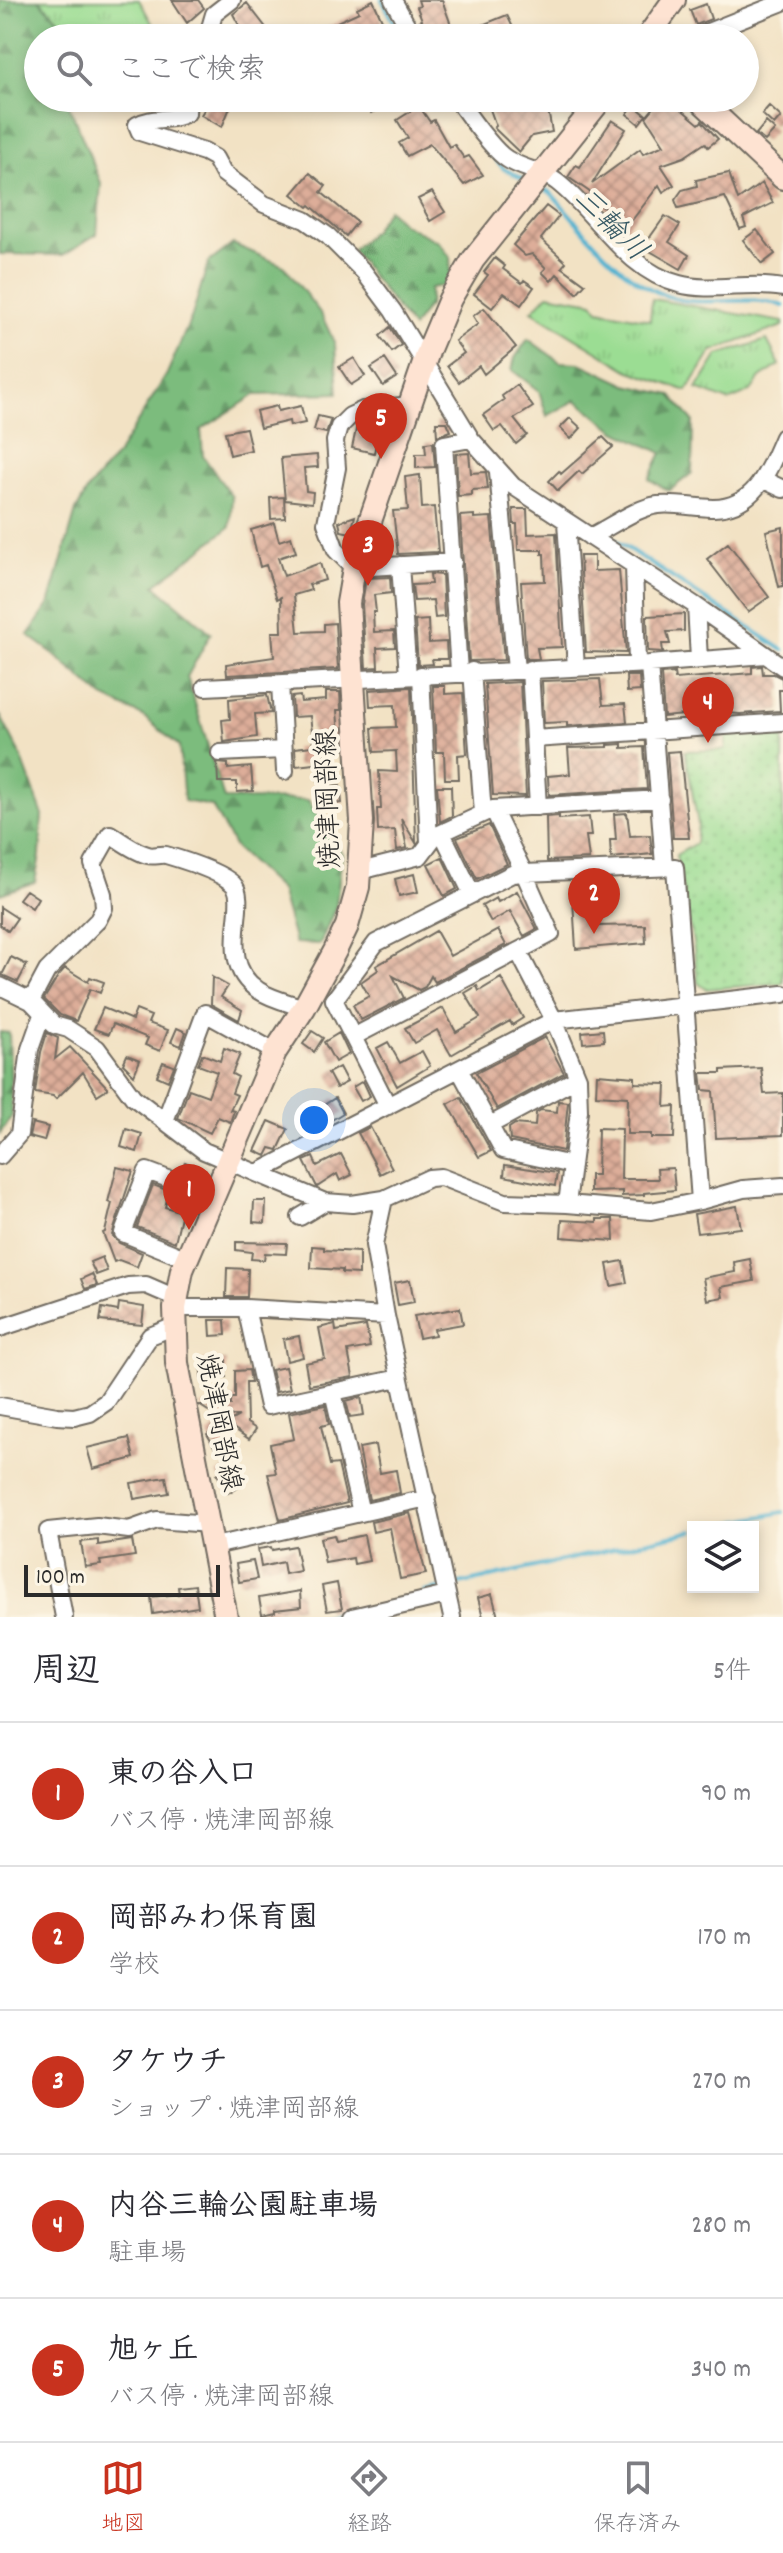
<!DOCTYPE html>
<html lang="ja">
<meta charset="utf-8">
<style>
body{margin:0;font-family:Dekko,"Klee One",sans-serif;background:#f2f2f3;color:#2b2b33}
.controls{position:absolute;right:24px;bottom:24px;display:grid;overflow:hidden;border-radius:0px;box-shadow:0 4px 12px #0003}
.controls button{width:72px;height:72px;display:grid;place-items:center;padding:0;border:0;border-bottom:2px solid #e1e1e2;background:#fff;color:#2b2b33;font:40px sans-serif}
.scale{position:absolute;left:24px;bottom:20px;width:196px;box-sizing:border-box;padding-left:8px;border:4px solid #2b2b2b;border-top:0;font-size:22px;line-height:28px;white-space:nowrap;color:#2b2b2b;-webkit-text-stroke:6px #fcf5e5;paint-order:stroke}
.you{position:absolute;left:314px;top:1120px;width:28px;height:28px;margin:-20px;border:6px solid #fff;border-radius:50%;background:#1a73e8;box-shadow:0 0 0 12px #1a73e833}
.badge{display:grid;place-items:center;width:52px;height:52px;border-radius:50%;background:#c8321e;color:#fff;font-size:26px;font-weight:700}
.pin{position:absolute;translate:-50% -66px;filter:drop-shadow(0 2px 4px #0008)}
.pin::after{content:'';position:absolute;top:42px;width:28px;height:24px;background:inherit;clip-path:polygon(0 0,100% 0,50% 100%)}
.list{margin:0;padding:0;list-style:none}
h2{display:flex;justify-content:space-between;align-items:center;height:104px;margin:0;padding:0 32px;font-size:34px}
h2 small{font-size:26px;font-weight:400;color:#7c7c81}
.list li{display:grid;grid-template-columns:52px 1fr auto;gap:24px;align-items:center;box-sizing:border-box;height:144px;padding:0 32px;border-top:2px solid #e1e1e2}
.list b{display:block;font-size:30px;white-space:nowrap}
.list p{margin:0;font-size:26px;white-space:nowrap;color:#7c7c81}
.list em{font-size:26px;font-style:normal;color:#7c7c81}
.icon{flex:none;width:44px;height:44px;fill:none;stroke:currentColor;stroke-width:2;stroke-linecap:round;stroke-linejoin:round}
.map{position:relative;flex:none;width:783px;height:1617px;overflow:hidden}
.search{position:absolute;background:#fff;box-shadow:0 4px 12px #0003;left:24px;right:24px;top:24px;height:88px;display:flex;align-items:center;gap:20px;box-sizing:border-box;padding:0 28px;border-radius:44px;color:#7c7c81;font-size:30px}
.sheet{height:824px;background:#fff}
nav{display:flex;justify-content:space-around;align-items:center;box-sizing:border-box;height:112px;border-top:2px solid #e1e1e2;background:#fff;font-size:22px;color:#7c7c81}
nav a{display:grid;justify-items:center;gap:4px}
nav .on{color:#c8321e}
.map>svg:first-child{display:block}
</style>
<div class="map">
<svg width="783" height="1617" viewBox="0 0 783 1617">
<defs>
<pattern id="grass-tufts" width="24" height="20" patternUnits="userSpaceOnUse" patternTransform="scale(2)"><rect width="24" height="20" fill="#9bdd93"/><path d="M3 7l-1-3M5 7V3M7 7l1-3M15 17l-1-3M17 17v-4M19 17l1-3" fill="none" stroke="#86be7f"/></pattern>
<pattern id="forest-firs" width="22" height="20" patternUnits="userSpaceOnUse" patternTransform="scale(2)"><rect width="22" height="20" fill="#7cbc7d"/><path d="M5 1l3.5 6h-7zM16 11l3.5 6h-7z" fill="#669967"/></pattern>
<pattern id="park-dots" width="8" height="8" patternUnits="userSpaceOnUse" patternTransform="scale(2)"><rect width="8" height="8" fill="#9bdd93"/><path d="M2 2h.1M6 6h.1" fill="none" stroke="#86be7f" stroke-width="1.8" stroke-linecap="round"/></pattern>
<pattern id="building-cross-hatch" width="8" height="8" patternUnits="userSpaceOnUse" patternTransform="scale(2)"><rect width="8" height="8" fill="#ddad99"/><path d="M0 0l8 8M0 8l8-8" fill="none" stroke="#b38d7d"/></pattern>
</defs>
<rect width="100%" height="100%" fill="#fcf5e5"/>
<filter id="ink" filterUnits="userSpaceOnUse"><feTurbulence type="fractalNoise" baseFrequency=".0125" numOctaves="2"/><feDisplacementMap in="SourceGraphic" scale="16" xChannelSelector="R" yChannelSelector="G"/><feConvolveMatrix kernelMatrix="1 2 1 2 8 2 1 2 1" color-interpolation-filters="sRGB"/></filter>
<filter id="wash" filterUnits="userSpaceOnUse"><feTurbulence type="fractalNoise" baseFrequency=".006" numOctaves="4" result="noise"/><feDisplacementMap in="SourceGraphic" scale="32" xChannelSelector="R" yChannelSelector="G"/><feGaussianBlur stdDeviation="1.8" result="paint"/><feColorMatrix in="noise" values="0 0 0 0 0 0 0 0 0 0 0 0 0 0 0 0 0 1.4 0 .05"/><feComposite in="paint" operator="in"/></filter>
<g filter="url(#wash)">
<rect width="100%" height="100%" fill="#f2e2c4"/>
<path fill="url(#grass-tufts)" stroke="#63845f" stroke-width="2" d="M39,0H139L156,30L145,38H77Z
M548,294L593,302L599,310L650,320L652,299L783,322V326L712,351L687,391L630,371L532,311Z
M767,340L780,365L760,378L750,392L728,401L697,389L718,355Z"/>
<path fill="url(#forest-firs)" stroke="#547454" stroke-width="2" d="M0,0H39L77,38H38V98H66L101,183L97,234L63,255L0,254Z
M388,209L403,224L439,242L450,257L451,284L430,288L429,305L412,328L352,250L372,232Z
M233,244L284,266L321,314L335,344L338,393L255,395L201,430L203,456L232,497L230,527L155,585L211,633L187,677L224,799L308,800L342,854L336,906L320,944L295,943L280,890L235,848L212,806L184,801L179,746L143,716L103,697L46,648L28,635L49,605L76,511L88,489L117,455L167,374L192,316L208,263Z
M528,339L560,362L580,363L627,385L671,395L693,421L692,473L669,491L649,479L662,453L616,431L576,400L547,416L539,391L512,370L515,358Z
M0,715L21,756L42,813L40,855L35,882L0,894Z
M0,1032L9,1033L12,1116L0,1133Z"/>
<path fill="url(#park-dots)" stroke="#63845f" stroke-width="2" d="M783,734V983L706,989L698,983L693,942L676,855L696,843L698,824L685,751L726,750V735Z"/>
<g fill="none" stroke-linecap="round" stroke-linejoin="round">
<path stroke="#51b2d0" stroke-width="4" d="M382,0L403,38
M446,98L473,134
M495,159L504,169L527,181
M542,188L550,192C589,234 629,295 690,301C721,304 753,295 783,306
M615,540L783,650
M711,1527L783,1512
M451,1586L693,1531
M424,1592L443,1588
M321,1617L349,1610"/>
</g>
<g id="blocks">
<path fill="url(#building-cross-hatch)" d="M172,0H198L204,8L187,23Z
M373,0L390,38H302L359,12L357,8Z
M418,0H442L455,36L507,15L518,38H425L418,22L422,20L417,7L420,6Z
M247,3L274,38H225L240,27L233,14Z
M706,4L711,19L696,25L690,10Z
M211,98H234L222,127L201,115Z
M364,98H383L387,105L371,113Z
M497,98H578V106L576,108L548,110L552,132L532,136L519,152L494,128L496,126L487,101Z
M662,98H668L699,124L702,121L718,139L708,147L705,143L684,157L661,165L674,185L663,192L659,185L623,232L610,220L614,215L588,196L591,193L568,177L576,165L580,167L612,120L626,129L592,184L640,149L643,154L664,145L646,117Z
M634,105L646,115L639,124L627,114Z
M419,106L430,122L434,120L449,147L454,144L464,158L469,156L483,175L464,185L430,144L407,156L399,143L408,138L397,120Z
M769,106L781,117L774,125L762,114Z
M766,122L775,130L765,141L756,134Z
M310,173L326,186L321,192L357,222L346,236L310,205L308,207L292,194Z
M729,173L738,200L762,183L773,203L743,218L746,227L740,229L725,197L678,208L675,200L682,190L697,186L696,180Z
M432,192L445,212L430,221L418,199Z
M546,206L559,216L541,239L566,262L562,267L585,284L577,293L557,274L551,281L542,272L546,268L532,254L525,256L513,245Z
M665,216L680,225L669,242L689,255L681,269L643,247Z
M757,230L775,254L762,264L743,240Z
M495,258L505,266L503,269L522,283L524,280L534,287L521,305L504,293L492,308L474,294L488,275L484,272Z
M484,308L516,347L484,374L479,366L459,382L447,366L464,353L455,341L478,324L473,316Z
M390,327L401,345L392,352L380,336Z
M354,358L365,376L351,385L339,367Z
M385,359L397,377L383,386L371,368Z
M517,385L533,407L514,419L527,435L516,444L502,426L494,431L483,415L504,400L502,396Z
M277,406L278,411L301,406L305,423L290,426L289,421L260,428L256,411Z
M318,416L331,419L326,433L314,430Z
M570,418L581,428L571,439L560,428Z
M436,422H447L451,431L437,436Z
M357,425L379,430L374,453L352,448Z
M246,428L251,450L230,455L225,432Z
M603,437L613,447L582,474L579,471L558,491L549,481L559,471L561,474Z
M433,442L435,467L416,468V454H426L425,443Z
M469,453L471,473L486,472L488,489L472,490V495L458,496L456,454Z
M317,455L318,467L304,468L306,491L313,492L312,503L285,500L281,458Z
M420,475L422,508L434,507L438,552L398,554L393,511L408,510L405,477Z
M284,497L285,518L271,519L270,498Z
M513,509H527L528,534L556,533L562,647L537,648L539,659H526L521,582L545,581L544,554H542V550H518L517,524H514Z
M474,515V518L491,517L504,660L469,661L460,516Z
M355,516L351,533L341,531L339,522Z
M274,523L279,541L291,537L296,552L278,558L284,576L320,563L325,580L309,585L311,590L294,595L298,632L324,631V624L335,623L338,669L227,675L226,664L274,657L272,632H282L281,597L277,599L266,565L260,567L251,530Z
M783,527V586L779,587L766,531Z
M728,543L769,597L748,612L707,559Z
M580,556H594V571L619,570L626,653L586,652Z
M430,574L442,575L444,617L435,618L433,600L414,601L412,585L431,584Z
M390,577L391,593L374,595L376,612H373L374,632L394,631L395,647L377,648L378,667L366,668L362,604L366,578Z
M684,614V631L667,632L670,644H662L663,652L648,651L647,616Z
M428,620L429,643L446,642L447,659H432L433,664L418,665L415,621Z
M762,666L763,674H774L782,678L783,690H779L780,711L740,714L715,712L664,717L661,674L674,673L675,679L752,673V667Z
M626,676H639L640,691L627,692Z
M600,679L603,705L625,704L627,722L567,726V722L544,723L542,681Z
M520,682L526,796L493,795L485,684Z
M433,686H445V694L463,693L467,754L458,755L459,779H445L444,752H436Z
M411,687L416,843L401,818L407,848L397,850L395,830L378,831L377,809H381L379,771L397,772L396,751L374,752L372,728L396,727L395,705L370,706L369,690Z
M326,692H340L341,710H337L340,748L330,749V754L314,755V764L296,766L295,748L312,746L313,739L310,716L293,717L292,697L300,696L301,702L326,700Z
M267,695L271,713L255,714L257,737L224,742L222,720L230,719L229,699Z
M622,744V748L644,747L647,789L549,795L548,776L570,774L568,748L608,747V745Z
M680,751L689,838H673L667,752Z
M217,763L228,764V769L251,767L253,791L237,792V782H218Z
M317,770H332L333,780L318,781Z
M340,785L342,803L330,804L328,786Z
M437,786H451L452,816L440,822Z
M627,813L630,836L650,835L652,854L611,858L610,840H616L614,814Z
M559,816V819L589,817L591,836H586L589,859L547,861L546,817Z
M489,825L507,864L477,879L457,838Z
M442,857L457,889L444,896L428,864Z
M414,874L418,892L399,896L395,879Z
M572,884H590L596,926L645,925L646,943L576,949Z
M26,890L38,898L32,908L19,899Z
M517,891L537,929L524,936L510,911L491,922L482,906L496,898L498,902Z
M0,907L17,918L8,931L0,925Z
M498,930L506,945L435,982L431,976L425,987L419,990L393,976L404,998L361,1020L353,1005L369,996L361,982L378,970L376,966L436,931L450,956Z
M11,957L27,965L18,982L2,975Z
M65,968L88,982L90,977L104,982L100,993L90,989L76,1021L60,1015L44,999L58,976Z
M212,977L228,986L221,997L242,1010L239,1020L211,1004Z
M501,978L523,1018L512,1025L510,1021L451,1055L437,1030L414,1043L405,1028L443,1008L456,1032L480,1018L465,993L477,986L479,991Z
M103,1008L132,1020L136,1010L151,1016L148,1023L168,1030L160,1051L145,1045L148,1038L113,1024L109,1034L94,1029Z
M177,1028L186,1032L181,1046L171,1042Z
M603,1030L604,1041L583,1043L582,1032Z
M312,1031L323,1038L314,1052L303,1044Z
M47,1033L58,1038L55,1059L70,1047L108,1088L97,1095L83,1072L56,1099L53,1096L35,1093L41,1052Z
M339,1033L349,1054L335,1062L324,1042Z
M545,1037L564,1073L497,1109L476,1073Z
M388,1042L400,1063L422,1051L430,1066L397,1086L377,1048Z
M224,1048L240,1054L232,1074L238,1077L232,1093L237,1095L230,1110L234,1111L230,1122L218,1117L210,1133L178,1118L189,1089L208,1096L217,1072L198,1065L202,1054L220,1061Z
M127,1055L140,1060L134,1075L123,1064Z
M163,1062L174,1066L168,1081L157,1076Z
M339,1067L347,1082L336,1088L328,1073Z
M761,1068L764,1094L783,1093V1135L716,1138L713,1091L703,1090L701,1073H721V1070Z
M597,1074L635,1077V1083L666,1084L665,1107L675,1106L674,1138H651V1134H627L628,1097L596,1095Z
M363,1081L370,1096L361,1101L353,1087Z
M461,1097L491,1151L479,1157L448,1104Z
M335,1098L343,1113L309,1134L302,1121L326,1108L324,1105Z
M558,1101L568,1102L563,1151L510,1140L509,1128L515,1124L535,1126L536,1113L541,1110L557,1112Z
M269,1121L288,1129L278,1150L270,1148L266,1156L255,1151Z
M32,1123L48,1127L44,1141L29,1137Z
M370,1127L392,1168L380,1174L358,1133Z
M598,1128L622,1129L621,1179H658L657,1169L673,1168L675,1190L644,1193V1195L622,1196V1191L590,1192V1175H597Z
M126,1129L142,1134L137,1152L121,1147Z
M341,1154L352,1175L340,1181L337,1174L317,1187L304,1161L313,1157L317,1166Z
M185,1162L200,1169L197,1178L181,1172Z
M505,1165L557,1173L555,1186L504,1176Z
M117,1167L133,1171L112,1235L119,1243L142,1253L137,1267L119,1260L114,1262L103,1233L105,1232L112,1203L108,1202Z
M153,1185L169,1191L165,1207L182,1212L175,1242L137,1227Z
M254,1201H266L265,1223L253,1222Z
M737,1206L741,1228L697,1233L694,1214Z
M597,1219H613L614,1241L561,1237L562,1220L597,1222Z
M236,1242L287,1243L286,1254L265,1253L264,1260L251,1259L252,1252L236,1250Z
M312,1246L324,1247V1250L359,1252V1274L342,1273V1270L311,1268Z
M102,1257L107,1271L96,1275L90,1262Z
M750,1259L754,1281L721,1287L723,1297L707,1300L703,1278L735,1272L734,1262Z
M623,1261L627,1283L611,1286L607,1264Z
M227,1268L248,1269L247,1297H226Z
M92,1274L97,1285L85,1289L81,1279Z
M410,1280L414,1302L398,1305L394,1283Z
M119,1303L144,1307L142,1325L100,1321L102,1308L118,1311Z
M460,1308L463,1324L434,1329L435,1335L419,1338L414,1316Z
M210,1320H225L226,1335L211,1336Z
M335,1324L336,1331L366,1326L370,1347L348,1351L353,1377L309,1385L305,1363L325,1359L319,1328Z
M299,1336L303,1357L287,1361L283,1339Z
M201,1360H226V1377L201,1378Z
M285,1367L290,1389L276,1392L271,1370Z
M249,1370L251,1382H246L247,1423L256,1429L249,1439L226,1423L239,1416H216L199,1405H231V1398H235V1371Z
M361,1397L364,1415L350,1417L346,1401Z
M325,1405L329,1424L321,1426L330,1465L338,1464L347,1503L280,1520L268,1474L276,1473L270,1444L294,1439L289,1413Z
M217,1428L228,1447L218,1453L207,1434Z
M129,1438L134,1458L93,1469L87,1448Z
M375,1445L380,1473L396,1470L400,1493L369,1500L359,1448Z
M231,1465L242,1485L228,1493L217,1474Z
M166,1477L169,1493L134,1499L131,1483Z
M410,1513L426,1574L400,1579L390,1528L373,1532L371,1522Z
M334,1535L336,1541L364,1535L369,1561L354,1564L353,1558L325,1563L320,1538Z
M98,1540V1545L132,1540L135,1556L100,1561L101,1565L85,1567L81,1542Z
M295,1546L300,1571L285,1574L283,1562L261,1567L258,1549L271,1547L272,1550Z
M253,1561L257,1579L239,1582L236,1564Z
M337,1583L342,1609L327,1611L322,1586Z
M195,1585L198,1607L153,1614L151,1597L179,1594L178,1587Z
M300,1591L301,1607L275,1610V1612L262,1615L259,1598Z
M492,1594L498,1617H483L478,1598Z"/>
</g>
</g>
<g filter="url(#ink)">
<use href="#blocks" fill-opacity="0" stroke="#716b61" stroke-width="2"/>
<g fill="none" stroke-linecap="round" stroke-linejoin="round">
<g stroke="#716b61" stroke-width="20">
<path id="street" d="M393,0L414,38
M207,38L214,14L232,0
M693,38L783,2
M188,98L187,113C172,122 153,116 137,125L140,132L204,152L215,158L223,173L264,204L305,220L328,236L364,272L393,311L471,439L513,486L696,606L783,667
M456,98C466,112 493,151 507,159C522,169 543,171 557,182C598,214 625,270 679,284C712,293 748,281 783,288
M461,105L477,98
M411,405L363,410L350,416L339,427L335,441L337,468L326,523L336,550L354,568L453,562
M498,472L516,670
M764,480L783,489
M566,522L576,667
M590,537C611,527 635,508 658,505C676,503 696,508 714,508C756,507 769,469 783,437
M400,565L408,676
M634,566L637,663
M696,606L699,659
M649,664L664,866
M530,669L538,807
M472,671L483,813
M459,672L444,444L471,439
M421,675L429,842
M280,684L285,771
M205,687L649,664L766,655
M534,739L783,722
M220,753L283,750
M442,833L472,894
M360,871L420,856L435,836L493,809L660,799
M518,951L554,1020L578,1078L579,1111L567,1204
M0,986L31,1001L54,1025L68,1029L97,1048L133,1097L204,1151L325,1202L352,1204L384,1199L429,1178L441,1177L505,1202L567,1204L651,1211L700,1201L743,1189L783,1186
M31,1001L47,971L98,920L104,908L103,894L93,864L110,834C121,841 135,852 148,855C153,857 160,854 166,855C183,860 221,872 233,884C251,902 214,961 258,990C271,999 290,1003 304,1008
M353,1037L334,1000L376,943L512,874L524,873L493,809
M459,1069L503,1150L572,1165
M388,1106L353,1037L551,934L524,873L675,867L700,1201
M165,1121L205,1013L275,1052
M490,1125L578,1078
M0,1156L19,1134L30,1049L42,1015
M257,1173L554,1020L783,994
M384,1199L374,1245L386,1316L452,1617
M300,1217L325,1202
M187,1259L123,1233L147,1171L214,1196
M175,1308H246L386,1316
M246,1308L268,1406L399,1378
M0,1328L128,1286L146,1285L176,1298
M333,1392L361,1513
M0,1406L57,1416L74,1417L90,1413L106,1402L150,1336L175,1326
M214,1546L427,1498
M64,1617L48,1531L97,1526L129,1530L157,1520L209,1524
M352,1617L447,1595"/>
</g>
<g stroke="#716b61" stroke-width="26">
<path id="secondary" d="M647,38L674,0
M698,98L783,178
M226,1617L177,1363L175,1308L182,1270L275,1052L304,1008L335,951L347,926L358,887L362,821L348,603L354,568L429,349L450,299L473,260L602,98"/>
</g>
<use href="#street" stroke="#fff" stroke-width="16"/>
<use href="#secondary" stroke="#fee3d2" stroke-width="22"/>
</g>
</g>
<g text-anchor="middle" stroke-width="8" stroke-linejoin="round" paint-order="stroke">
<g font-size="28" fill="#2b2b2b" stroke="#fcf5e5">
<text transform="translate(326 799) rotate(-92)" y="10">焼津岡部線</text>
<text transform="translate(221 1422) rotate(79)" y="10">焼津岡部線</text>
</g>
<g font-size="30" font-style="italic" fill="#385a65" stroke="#fcf5e5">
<text transform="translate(612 223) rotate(45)" y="10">三輪川</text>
</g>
</g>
</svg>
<div class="controls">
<button><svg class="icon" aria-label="layers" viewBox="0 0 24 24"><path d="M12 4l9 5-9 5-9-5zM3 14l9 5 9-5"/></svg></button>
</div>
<div class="scale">100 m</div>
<div class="you"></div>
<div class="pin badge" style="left:189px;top:1230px">1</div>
<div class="pin badge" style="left:594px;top:934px">2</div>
<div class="pin badge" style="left:368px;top:586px">3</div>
<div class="pin badge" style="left:708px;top:743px">4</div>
<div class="pin badge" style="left:381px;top:459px">5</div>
<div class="search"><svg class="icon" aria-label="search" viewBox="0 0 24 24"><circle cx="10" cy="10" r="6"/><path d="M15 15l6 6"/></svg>ここで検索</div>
</div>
<section class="sheet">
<h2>周辺<small>5件</small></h2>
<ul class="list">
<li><span class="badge">1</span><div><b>東の谷入口</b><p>バス停 · 焼津岡部線</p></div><em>90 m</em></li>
<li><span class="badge">2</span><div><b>岡部みわ保育園</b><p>学校</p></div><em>170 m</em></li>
<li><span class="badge">3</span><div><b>タケウチ</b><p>ショップ · 焼津岡部線</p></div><em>270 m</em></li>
<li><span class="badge">4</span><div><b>内谷三輪公園駐車場</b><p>駐車場</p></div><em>280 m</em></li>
<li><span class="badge">5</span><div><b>旭ヶ丘</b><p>バス停 · 焼津岡部線</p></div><em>340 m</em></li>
</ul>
</section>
<nav>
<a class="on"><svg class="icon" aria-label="map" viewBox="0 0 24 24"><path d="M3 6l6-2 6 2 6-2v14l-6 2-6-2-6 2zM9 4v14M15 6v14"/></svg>地図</a>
<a><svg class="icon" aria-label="directions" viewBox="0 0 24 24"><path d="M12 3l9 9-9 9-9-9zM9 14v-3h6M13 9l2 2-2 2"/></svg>経路</a>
<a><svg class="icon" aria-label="saved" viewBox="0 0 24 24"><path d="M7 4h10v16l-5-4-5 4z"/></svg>保存済み</a>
</nav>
